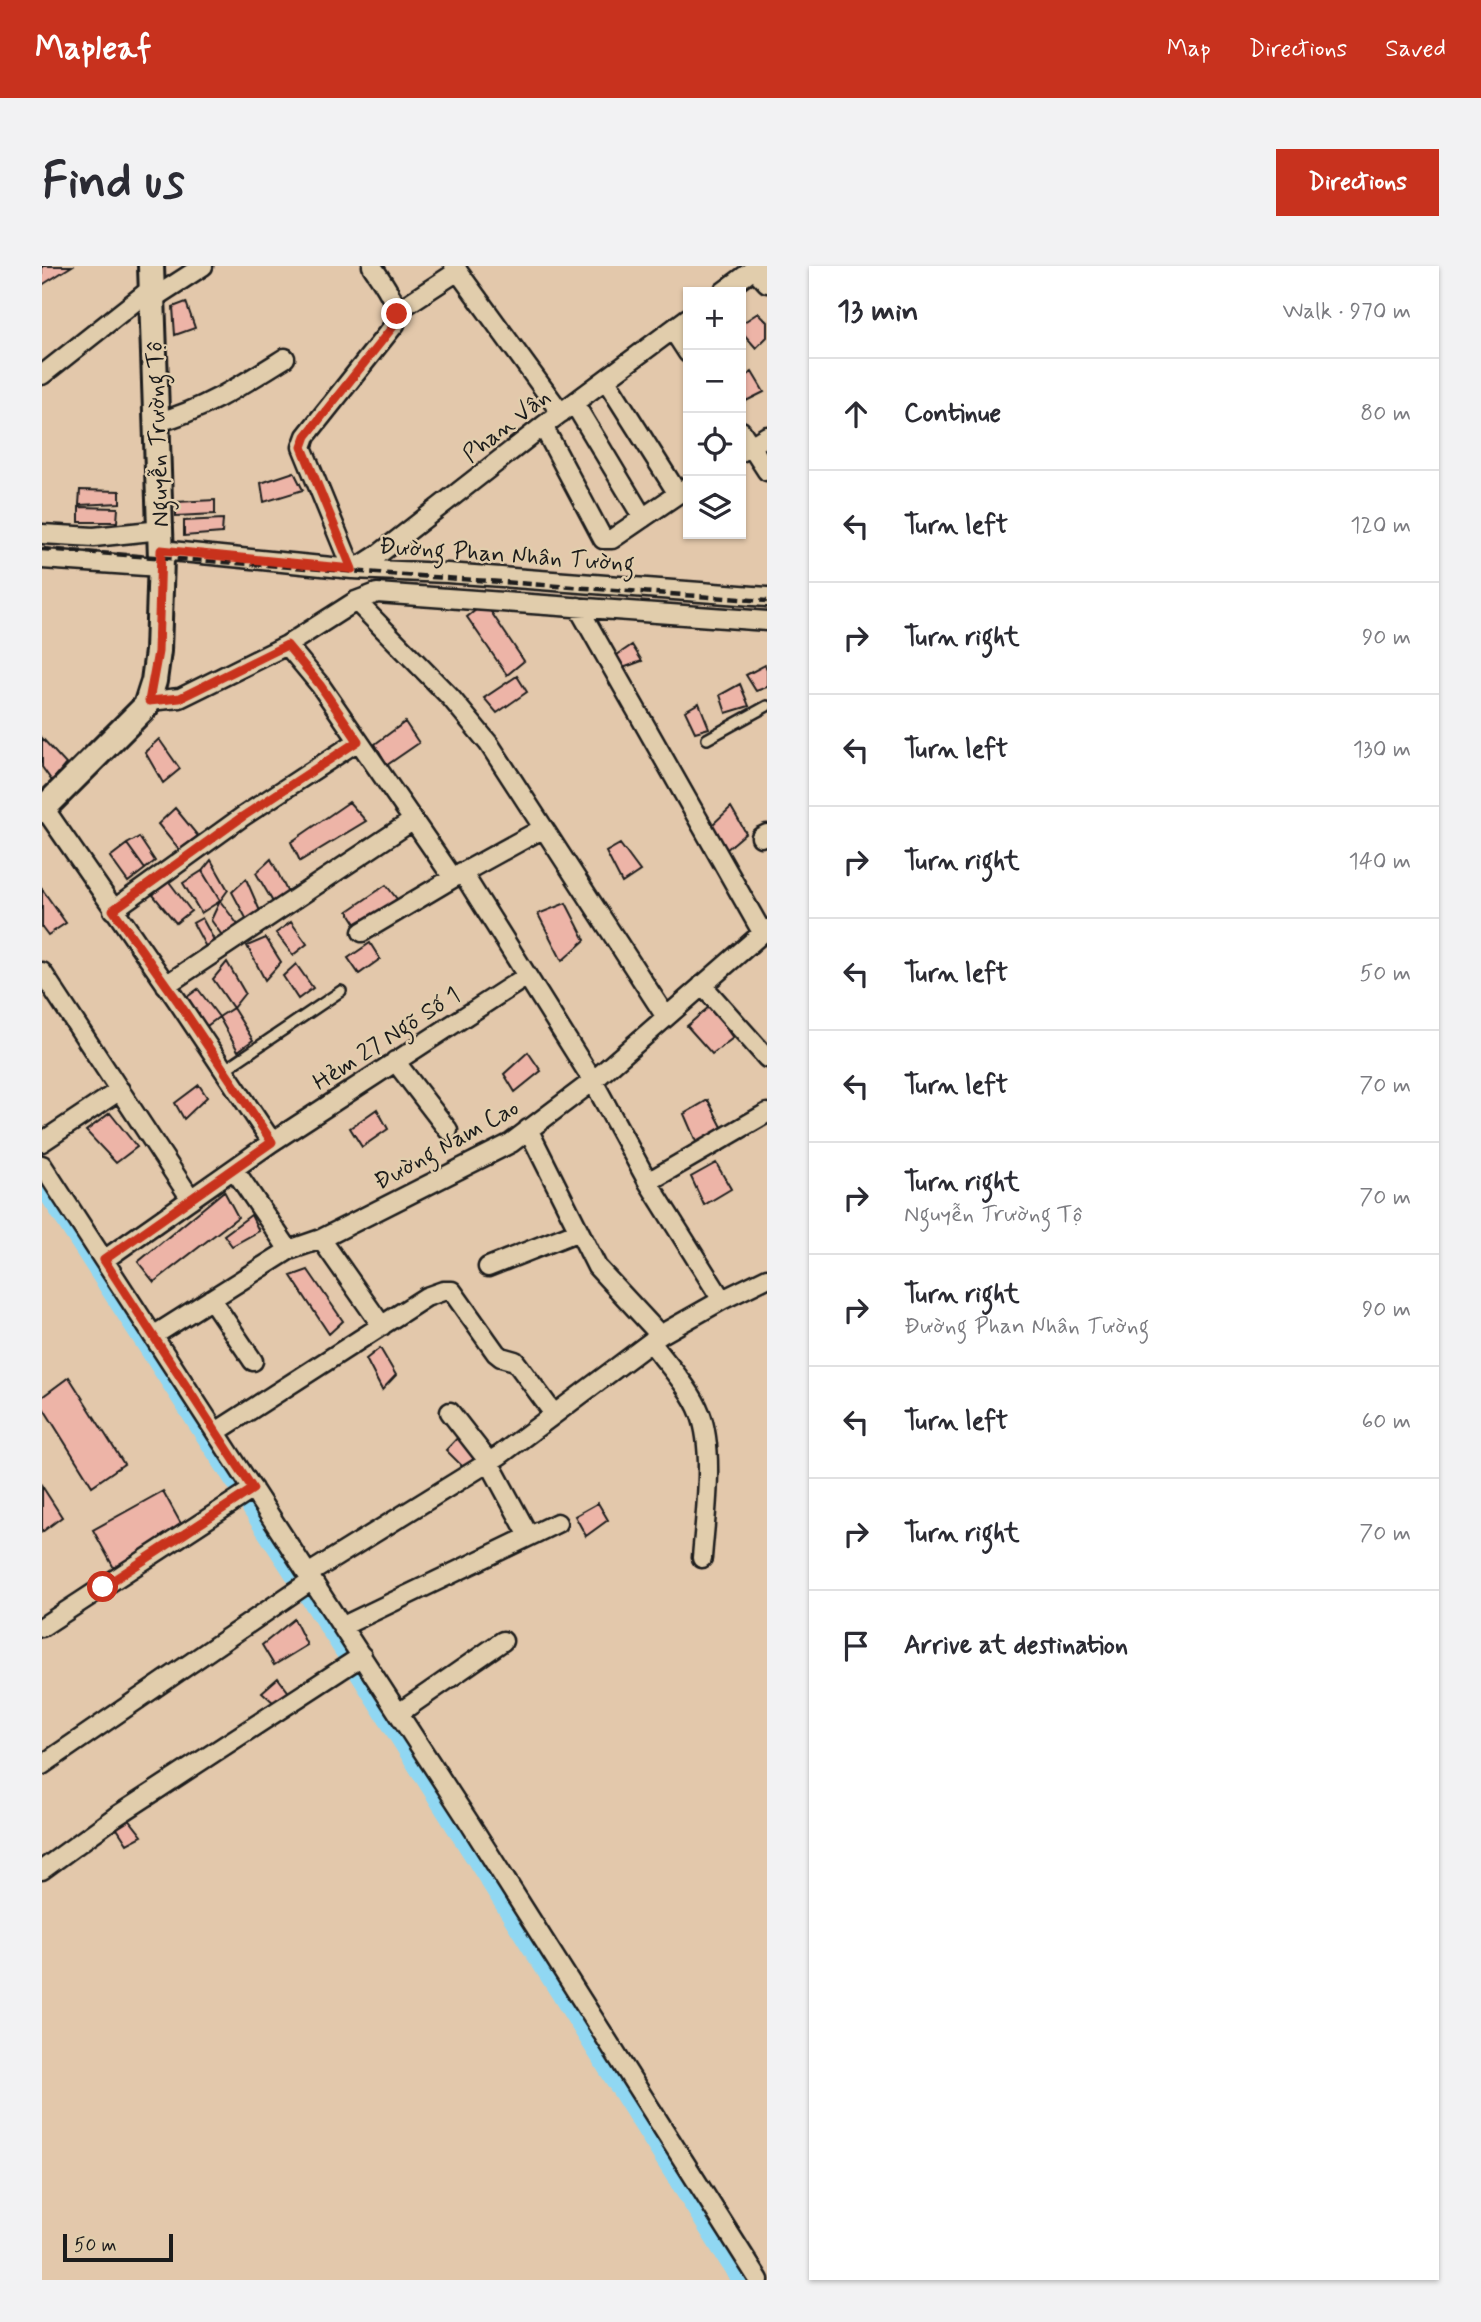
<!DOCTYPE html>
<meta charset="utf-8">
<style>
body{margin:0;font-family:Mynerve,sans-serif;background:#f2f2f3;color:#2b2b33}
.controls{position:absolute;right:21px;top:21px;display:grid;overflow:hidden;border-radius:0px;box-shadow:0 2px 5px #0004}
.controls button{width:63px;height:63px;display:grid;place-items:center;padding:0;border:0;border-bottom:2px solid #e1e1e2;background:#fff;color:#2b2b33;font:35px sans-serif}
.scale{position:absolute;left:21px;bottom:18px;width:110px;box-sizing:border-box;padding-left:7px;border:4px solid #1c1c1c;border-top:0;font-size:19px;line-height:24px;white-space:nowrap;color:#1c1c1c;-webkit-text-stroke:5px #e1cdac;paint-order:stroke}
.stop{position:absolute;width:21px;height:21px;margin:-16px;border:5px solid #c8321e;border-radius:50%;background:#fff}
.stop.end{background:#c8321e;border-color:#fff;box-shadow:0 2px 7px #0008}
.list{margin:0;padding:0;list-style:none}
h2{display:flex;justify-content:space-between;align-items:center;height:91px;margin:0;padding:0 28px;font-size:30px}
h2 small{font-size:23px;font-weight:400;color:#7c7c81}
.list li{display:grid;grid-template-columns:46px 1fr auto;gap:21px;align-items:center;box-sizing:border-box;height:112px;padding:0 28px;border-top:2px solid #e1e1e2}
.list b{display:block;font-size:26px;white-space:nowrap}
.list p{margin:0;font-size:23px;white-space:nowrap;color:#7c7c81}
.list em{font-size:23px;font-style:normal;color:#7c7c81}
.icon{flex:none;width:38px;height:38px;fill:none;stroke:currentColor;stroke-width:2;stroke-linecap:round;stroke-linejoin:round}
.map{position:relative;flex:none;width:725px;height:2014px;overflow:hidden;border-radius:0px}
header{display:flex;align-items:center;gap:42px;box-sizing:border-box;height:98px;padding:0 35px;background:#c8321e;color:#fff}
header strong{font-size:33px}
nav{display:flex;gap:38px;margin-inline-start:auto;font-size:24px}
.intro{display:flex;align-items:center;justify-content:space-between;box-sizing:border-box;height:168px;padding:0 42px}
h1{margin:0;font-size:49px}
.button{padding:18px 32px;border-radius:0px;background:#c8321e;color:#fff;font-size:24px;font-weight:700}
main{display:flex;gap:42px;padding:0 42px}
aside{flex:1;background:#fff;border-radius:0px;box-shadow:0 2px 5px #0004}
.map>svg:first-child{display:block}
</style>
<header>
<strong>Mapleaf</strong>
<nav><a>Map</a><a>Directions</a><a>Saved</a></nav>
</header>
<div class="intro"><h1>Find us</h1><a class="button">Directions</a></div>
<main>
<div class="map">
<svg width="725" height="2014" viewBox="0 0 725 2014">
<rect width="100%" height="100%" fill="#e3c8ab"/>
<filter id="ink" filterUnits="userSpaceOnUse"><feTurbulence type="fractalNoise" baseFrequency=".0143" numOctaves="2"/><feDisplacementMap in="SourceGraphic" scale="14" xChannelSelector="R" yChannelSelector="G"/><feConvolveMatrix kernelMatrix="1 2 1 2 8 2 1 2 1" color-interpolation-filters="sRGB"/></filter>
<g filter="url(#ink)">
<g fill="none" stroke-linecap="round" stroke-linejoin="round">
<path stroke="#90d7f2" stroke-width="16" d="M0,921L192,1217
M208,1243L251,1309
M266,1332L303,1389
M315,1407L697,2014"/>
</g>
<path fill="#edb4a7" stroke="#1c1c1c" stroke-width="2" d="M0,0H30L0,19Z
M144,36L153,62L133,69L131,41Z
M716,47L725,56V71L714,82L699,65V58Z
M710,106L722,126L704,135L699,114Z
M252,206L261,224L222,236L219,217Z
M38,224L78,225V237L37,239Z
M173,234V248L134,250V236Z
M37,241L76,242L75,256H37Z
M181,253L180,267L142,270V255Z
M443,337L482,395L465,409L425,351Z
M590,379L600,395L578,403L572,391Z
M723,399L725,403V421L714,425L704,409Z
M475,410L485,426L455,447L442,432Z
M698,418L707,440L684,447L678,429Z
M657,437L667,462L653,466L643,445Z
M363,456L377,477L345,499L333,478Z
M0,472L24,498L10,515L0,501Z
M117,473L138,503L121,517L103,486Z
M307,536L324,555L258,595L249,576Z
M689,541L704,567L683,585L669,560Z
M133,542L156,570L137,584L116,558Z
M97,571L113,595L103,603L85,578Z
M85,578L103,603L86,616L68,591Z
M578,578L598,605L580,617L564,586Z
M229,593L246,627L231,636L214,607Z
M169,594L186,624L178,635L160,605Z
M160,605L178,635L159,647L141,617Z
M125,613L149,645L134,657L111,629Z
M204,613L218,645L205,654L190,626Z
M344,619L355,633L316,661L306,645Z
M0,623L24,657L6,669L0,661Z
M178,635L197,660L182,672L169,654Z
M524,637L543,674L520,695L496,648Z
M160,652L172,674L165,683L151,657Z
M249,656L265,678L251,689L234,667Z
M224,672L239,696L223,714L205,680Z
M328,677L338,693L317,708L306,692Z
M185,696L203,727L191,742L171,713Z
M254,698L271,722L256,733L241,710Z
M156,723L177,751L158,765L137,737Z
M668,740L691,772L670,788L645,760Z
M191,742L211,774L196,785L177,751Z
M486,786L499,805L473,826L462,808Z
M157,819L165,831L142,853L133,837Z
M666,834L680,861L655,878L642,848Z
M335,843L346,863L320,881L308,862Z
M68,847L95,881L74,897L44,865Z
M674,897L689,923L662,939L649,911Z
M182,925L196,951L112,1016L96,996Z
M209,949L217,965L190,980L182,969Z
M266,1004L301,1055L287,1068L249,1010Z
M338,1082L354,1109L340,1124L324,1093Z
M27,1111L82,1198L50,1220L0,1140V1131Z
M419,1168L437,1192L422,1202L404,1184Z
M0,1220L20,1251L0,1266Z
M121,1225L143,1265L73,1304L51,1264Z
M556,1237L566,1254L544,1270L533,1250Z
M252,1353L265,1379L232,1399L220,1379Z
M236,1412L248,1428L235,1440L220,1426Z
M86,1552L100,1570L85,1578L72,1558Z"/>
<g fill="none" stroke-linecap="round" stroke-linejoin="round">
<g stroke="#1c1c1c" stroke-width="14">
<path id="service" d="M665,473L725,440
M182,804L299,725"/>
</g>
<g stroke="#1c1c1c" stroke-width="23">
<path id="minor" d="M330,0C342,19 357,35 353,58L264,170L260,181L310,303L323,297L337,288L501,160L646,52
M412,0L519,147
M712,3L725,17
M681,26L716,0
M110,33L161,0
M355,45L416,5
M631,64L646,87
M0,109L110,22
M564,114L636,228
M532,137L601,252
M116,156C162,144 203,117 243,92
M501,160L561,273H570L646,221
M699,165L725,205
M699,186L725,170
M0,268L52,271L119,264
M119,284L310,303L405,307L725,331
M0,293L118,301
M314,335L409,432L447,478L624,751
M536,341L720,666
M245,379L278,419L411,612
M107,435L138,432L245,379L314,335L335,327L725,355
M0,539L137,737L230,876
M719,571L725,568
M420,606L551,815L606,916L680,1034
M71,644L200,551L316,475
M320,666L411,612L500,563
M0,706L149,933
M124,719L370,555
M660,719L725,792
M353,795L406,864
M486,863L555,1001L618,1069
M0,876L78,824
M0,899L427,1556L717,2014
M192,903L247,984
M606,916L725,847
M279,973L340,1060
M62,994L230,876L485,710
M446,1001L537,965
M169,1033L211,1095
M111,1070L247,984L279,973L469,877L551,815L725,663
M609,1076C624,1097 649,1123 658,1147C673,1185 663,1251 660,1292
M408,1146L447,1196L487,1270
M174,1166L384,1031L401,1025H410L454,1087L459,1091L473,1095L512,1148
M266,1308L458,1189L618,1069L680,1034L725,1012
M301,1360L515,1257
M0,1361L211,1223
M357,1447L461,1375
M0,1499L270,1314
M0,1604L73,1551L320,1390"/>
</g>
<g stroke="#1c1c1c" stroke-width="30">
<path id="secondary" d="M0,544L104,440L112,415L116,385L119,292L109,0"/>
</g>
<use href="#service" stroke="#e1cdac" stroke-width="9"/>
<use href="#minor" stroke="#e1cdac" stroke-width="18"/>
<use href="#secondary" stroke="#e1cdac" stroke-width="24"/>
<path stroke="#1c1c1c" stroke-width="4.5" stroke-dasharray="10 5" stroke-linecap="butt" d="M0,283L725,335"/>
</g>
</g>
<g fill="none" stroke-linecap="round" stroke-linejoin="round" filter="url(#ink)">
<path stroke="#c8321e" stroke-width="9" d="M61,1321L211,1223L62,994L230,876L137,737L71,644L200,551L316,475L278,419L245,379L138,432L107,435L116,386L119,284L310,303L260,181L264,170L353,58L355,48"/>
</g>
<g text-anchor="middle" stroke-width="5" stroke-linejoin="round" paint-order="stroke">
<g font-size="24" fill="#1c1c1c" stroke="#e1cdac">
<text transform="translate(464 159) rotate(-38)" y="8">Phan Vân</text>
<text transform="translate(115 168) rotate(-92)" y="8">Nguyễn Trường Tộ</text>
<text transform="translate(465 288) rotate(4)" y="8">Đường Phan Nhân Tường</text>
<text transform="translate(344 772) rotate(-33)" y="8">Hẻm 27 Ngõ Số 1</text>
<text transform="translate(404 878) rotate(-29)" y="8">Đường Nam Cao</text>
</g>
</g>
</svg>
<div class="controls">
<button>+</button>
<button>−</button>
<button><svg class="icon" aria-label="locate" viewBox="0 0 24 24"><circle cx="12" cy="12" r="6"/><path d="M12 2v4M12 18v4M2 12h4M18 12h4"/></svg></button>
<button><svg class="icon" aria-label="layers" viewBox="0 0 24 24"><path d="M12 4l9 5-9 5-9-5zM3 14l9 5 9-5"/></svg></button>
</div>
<div class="scale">50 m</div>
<div class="stop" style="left:61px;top:1321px"></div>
<div class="stop end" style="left:355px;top:48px"></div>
</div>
<aside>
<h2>13 min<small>Walk · 970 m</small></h2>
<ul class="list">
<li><svg class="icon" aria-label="ahead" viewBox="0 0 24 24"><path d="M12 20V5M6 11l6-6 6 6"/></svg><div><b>Continue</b></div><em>80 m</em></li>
<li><svg class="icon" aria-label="left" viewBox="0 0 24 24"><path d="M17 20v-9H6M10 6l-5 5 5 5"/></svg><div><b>Turn left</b></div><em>120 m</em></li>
<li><svg class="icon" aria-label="right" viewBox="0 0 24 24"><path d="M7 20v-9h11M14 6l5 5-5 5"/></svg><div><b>Turn right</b></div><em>90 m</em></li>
<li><svg class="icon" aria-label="left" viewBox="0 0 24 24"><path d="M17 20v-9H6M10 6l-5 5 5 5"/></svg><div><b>Turn left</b></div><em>130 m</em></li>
<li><svg class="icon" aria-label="right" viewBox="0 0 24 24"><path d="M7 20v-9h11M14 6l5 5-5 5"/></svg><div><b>Turn right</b></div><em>140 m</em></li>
<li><svg class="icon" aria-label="left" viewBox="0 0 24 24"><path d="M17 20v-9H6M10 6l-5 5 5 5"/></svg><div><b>Turn left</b></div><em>50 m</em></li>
<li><svg class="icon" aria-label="left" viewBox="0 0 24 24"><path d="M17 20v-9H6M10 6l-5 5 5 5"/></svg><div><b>Turn left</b></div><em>70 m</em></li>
<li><svg class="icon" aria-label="right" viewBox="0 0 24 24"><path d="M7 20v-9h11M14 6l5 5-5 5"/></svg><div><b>Turn right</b><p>Nguyễn Trường Tộ</p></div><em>70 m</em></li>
<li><svg class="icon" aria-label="right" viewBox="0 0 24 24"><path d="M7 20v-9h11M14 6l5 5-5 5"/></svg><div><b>Turn right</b><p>Đường Phan Nhân Tường</p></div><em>90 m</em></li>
<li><svg class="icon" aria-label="left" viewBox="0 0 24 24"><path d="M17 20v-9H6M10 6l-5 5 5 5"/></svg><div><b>Turn left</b></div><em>60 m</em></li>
<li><svg class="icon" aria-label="right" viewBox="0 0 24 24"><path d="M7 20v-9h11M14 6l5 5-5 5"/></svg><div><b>Turn right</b></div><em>70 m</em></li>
<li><svg class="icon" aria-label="arrive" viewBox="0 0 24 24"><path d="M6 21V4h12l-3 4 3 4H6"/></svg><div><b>Arrive at destination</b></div></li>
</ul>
</aside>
</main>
